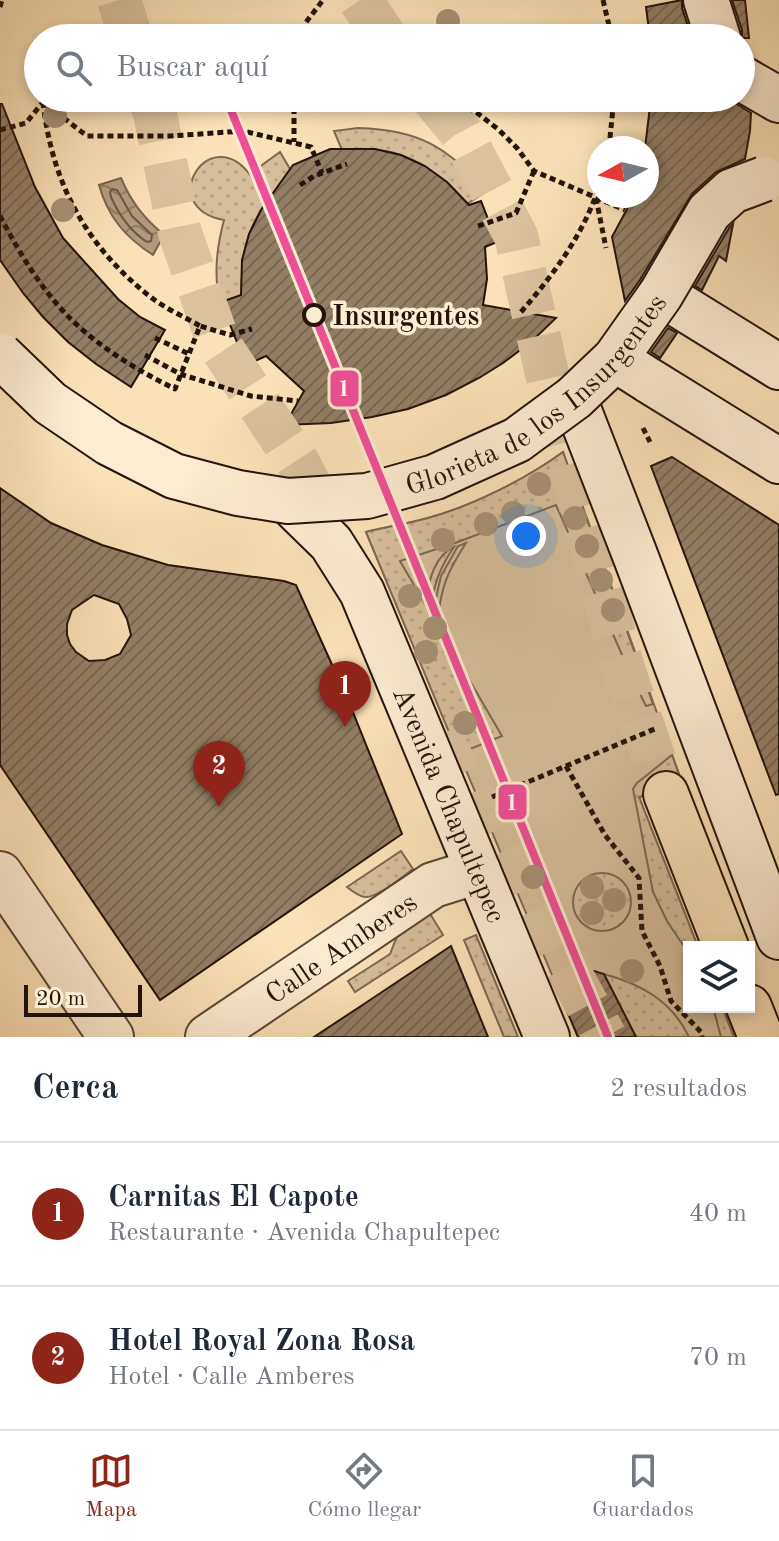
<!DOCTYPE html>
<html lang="es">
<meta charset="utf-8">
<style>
body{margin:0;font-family:"Old Standard TT",serif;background:#f2f2f3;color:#1f2937}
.controls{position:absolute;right:24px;bottom:24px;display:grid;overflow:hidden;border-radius:0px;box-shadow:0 4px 12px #0003}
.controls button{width:72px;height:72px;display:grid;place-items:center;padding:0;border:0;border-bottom:2px solid #e0e1e3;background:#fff;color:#1f2937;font:40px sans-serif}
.compass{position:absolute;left:587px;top:136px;width:72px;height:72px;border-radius:50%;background:#fff;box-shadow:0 4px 12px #0003;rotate:262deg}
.scale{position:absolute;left:24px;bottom:20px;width:118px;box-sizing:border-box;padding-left:8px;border:4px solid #22140b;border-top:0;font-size:22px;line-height:28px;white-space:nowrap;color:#22140b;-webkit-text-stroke:6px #fcecd0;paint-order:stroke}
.you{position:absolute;left:526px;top:536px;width:28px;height:28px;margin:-20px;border:6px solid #fff;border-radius:50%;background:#1a73e8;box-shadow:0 0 0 12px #1a73e833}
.badge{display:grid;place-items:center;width:52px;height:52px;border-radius:50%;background:#8f2418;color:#fff;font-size:26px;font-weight:700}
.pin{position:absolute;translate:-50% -66px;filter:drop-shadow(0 2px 4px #0008)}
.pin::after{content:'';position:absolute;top:42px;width:28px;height:24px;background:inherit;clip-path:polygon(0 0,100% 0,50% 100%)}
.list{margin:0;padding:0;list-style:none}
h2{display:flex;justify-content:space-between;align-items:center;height:104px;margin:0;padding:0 32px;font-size:34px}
h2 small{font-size:26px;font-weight:400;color:#747a83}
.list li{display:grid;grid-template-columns:52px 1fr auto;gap:24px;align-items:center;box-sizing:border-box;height:144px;padding:0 32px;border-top:2px solid #e0e1e3}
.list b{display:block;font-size:30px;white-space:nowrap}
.list p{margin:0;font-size:26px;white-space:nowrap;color:#747a83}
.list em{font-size:26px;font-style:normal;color:#747a83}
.icon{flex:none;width:44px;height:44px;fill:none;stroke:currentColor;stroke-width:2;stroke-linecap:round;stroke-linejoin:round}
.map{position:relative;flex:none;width:779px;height:1037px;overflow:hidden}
.search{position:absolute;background:#fff;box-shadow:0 4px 12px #0003;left:24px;right:24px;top:24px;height:88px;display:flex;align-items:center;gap:20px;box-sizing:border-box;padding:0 28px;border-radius:44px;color:#747a83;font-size:30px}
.sheet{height:392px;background:#fff}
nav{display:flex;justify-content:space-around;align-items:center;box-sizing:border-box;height:112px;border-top:2px solid #e0e1e3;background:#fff;font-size:22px;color:#747a83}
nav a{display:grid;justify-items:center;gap:4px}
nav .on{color:#8f2418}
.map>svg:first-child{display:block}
</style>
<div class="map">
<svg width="779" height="1037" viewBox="0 0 779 1037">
<defs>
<pattern id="garden-dots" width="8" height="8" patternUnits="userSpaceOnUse" patternTransform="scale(2)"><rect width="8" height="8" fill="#d6be9a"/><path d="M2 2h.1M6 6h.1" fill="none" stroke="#b7a283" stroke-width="1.8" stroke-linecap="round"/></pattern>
<pattern id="water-waves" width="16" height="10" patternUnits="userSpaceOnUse" patternTransform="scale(2)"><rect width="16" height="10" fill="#b19b7d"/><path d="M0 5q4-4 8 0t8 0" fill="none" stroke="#907d65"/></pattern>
<pattern id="building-hatch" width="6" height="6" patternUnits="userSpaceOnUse" patternTransform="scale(2)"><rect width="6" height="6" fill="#937f64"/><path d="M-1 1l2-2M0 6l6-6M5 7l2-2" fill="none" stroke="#786751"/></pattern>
</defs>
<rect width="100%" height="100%" fill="#fbe1b7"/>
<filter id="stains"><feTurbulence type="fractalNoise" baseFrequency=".0025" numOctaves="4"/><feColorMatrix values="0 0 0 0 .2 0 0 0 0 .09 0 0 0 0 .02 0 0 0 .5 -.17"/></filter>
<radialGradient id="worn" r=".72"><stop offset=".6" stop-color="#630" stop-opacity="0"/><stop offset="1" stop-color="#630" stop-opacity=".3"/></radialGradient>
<path fill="#d6be9a" stroke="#7c6952" stroke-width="2" d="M563,452L683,785L639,797L698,947H689V1007H722L734,1037H578L366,532C386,527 407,524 428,518C472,506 526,479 563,452Z"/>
<path fill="url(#garden-dots)" stroke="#7c6952" stroke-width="2" d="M358,128C420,130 445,146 487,191L467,204C432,165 398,143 342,150L334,131Z
M280,152L293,174C251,210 237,250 243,304L220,306C214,275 216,250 224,220C154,207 210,119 251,176L262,165Z
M563,452L653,704L646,706L634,682L556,505L455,543L400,561L502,736L458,754L366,532C386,527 407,524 428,518C472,506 526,479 563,452Z
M466,543C448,571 441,586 438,619L433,611L441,576L458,546Z
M454,547C440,567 434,584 431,607L426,599C429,580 435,555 454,547Z
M672,755L683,785L639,797L698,947H689V954L667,921L653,892L633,789L637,783Z
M401,851L413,869C402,877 377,898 365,897C358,896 352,891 347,887Z
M573 902a29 29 0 1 1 58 0a29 29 0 1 1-58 0Z
M429,912L443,935L355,992L348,981L390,954L399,931Z
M476,935L518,1037H504L464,940Z
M604,974C641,984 672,1001 689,1037H636Z
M713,1007H722L734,1037H721Z"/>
<path fill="url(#water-waves)" stroke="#78654f" stroke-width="2" d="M121,178C131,202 144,218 164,235L153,255C125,237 108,217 99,185Z"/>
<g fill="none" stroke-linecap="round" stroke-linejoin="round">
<path stroke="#6a5844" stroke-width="2" d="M112,189L117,190L132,216L152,235L151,241L147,242C130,231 119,215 111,197L110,192Z"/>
</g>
<path fill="url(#building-hatch)" stroke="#22140b" stroke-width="2" fill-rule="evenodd" d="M682,0V8L692,38H650L646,7Z
M732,0H745L749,38H742V30Z
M651,98H727L751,113L750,131L745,159L716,172L692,194L640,280L625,301L612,237L634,196H647V148H645Z
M0,104H2L35,187L63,238L118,299L140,317L165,330L131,387L96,364L68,342L43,317L23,293L0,260Z
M330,149H375L401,155L425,166L447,182L469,205L481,201L497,242L485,247L487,279L483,305L556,318L531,342L503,363L479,378L446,395L408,409L372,417L331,423L285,425L304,391L266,356L246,365L221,302L241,295L242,260L249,234L261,210L293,165Z
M733,224L726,261L719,256L702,290L695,286L729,228Z
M668,328L677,333L660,358L651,352Z
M672,457L779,525V794L776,795L651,466Z
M0,488L51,523L102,545L168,565L284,581L296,585L348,700L402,834L160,1000L0,765ZM94,595L119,604L127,619L131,635L120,654L105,660L89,661L76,652L70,644L67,635V624L72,610Z
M451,946L488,1037H314L367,1002Z
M582,971H594L604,974L636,1037H578L564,1004L566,984L572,976Z"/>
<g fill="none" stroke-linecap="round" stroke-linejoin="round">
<path stroke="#dac29d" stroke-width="44" stroke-dasharray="44 22" stroke-linecap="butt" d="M119,0L131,38
M360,0L386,38
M150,98L155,114L180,233L219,344L298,463L333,529
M433,98L460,131L516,236L550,387L623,669L666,794
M439,736L605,1037"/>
<g stroke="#584736" stroke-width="48">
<g id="street">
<path d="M0,874L111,1037"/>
<path id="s1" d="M208,1037L433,885L478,871"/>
</g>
</g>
<g stroke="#22140b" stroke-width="48">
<g id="secondary">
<path d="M706,0L718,38"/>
<path d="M741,78L779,100"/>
<path d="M661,294L779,367"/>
<path d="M648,380L779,461"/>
<path d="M574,398L635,555L779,937"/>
<path id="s2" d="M288,501L331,543L362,592L547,1037"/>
</g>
</g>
<g stroke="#22140b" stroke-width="48">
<path id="primary" d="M666,794L726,947
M749,1007L761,1037"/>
</g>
<path stroke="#22140b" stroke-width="5" stroke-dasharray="6 4" stroke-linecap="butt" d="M603,0L612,38
M0,7L2,0
M294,38L323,0
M294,98V142
M450,98L476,112L499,130L517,148L534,171L625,210
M43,102C52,184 87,248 152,298C166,309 185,317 200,326
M0,130L26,123L43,102L87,136H171L243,131L311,147L322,173
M609,148L614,98
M300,185L314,176L347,164
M596,198L606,248
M0,216C22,258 48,301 85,332C112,355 143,373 175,389L200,326L230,335L252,329
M478,226L516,213L534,171
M521,312C554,274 583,235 599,187
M155,338L189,354
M145,355L180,374L251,396L298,401
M643,428L650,442
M566,766L605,835L639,878L642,931L660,966L671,1001L701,1032L702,1037
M492,797L657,728"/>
<use href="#street" stroke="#fcecd0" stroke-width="44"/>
<use href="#secondary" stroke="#fcecd0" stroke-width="44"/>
<use href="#primary" stroke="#fbe1b7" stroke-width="44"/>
<g stroke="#22140b" stroke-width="48" stroke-linecap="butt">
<g id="secondary-bridge">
<path id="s3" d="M0,355L50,403L109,443L174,476L238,493L288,501L367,496L435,477L517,440L574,398L615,359L661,294L709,212L732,191L764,179"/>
<path d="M615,359L648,380"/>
</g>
</g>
<use href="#secondary-bridge" stroke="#fcecd0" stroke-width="44"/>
<g stroke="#fcecd0" stroke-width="14">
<path id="metro-1" d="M226,98L608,1037"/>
</g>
<use href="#metro-1" stroke="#f04e98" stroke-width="8"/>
</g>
<g fill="#a69174">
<circle cx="448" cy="21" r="12"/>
<circle cx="55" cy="116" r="12"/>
<circle cx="63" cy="210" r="12"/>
<circle cx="539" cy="484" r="12"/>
<circle cx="513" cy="513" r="12"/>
<circle cx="575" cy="518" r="12"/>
<circle cx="486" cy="524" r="12"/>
<circle cx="443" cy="540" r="12"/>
<circle cx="587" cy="546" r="12"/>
<circle cx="601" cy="580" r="12"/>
<circle cx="410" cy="596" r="12"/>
<circle cx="613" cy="610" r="12"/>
<circle cx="435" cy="628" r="12"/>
<circle cx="426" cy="652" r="12"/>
<circle cx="465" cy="723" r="12"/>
<circle cx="533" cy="877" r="12"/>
<circle cx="592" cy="887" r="12"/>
<circle cx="614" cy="900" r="12"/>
<circle cx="592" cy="913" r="12"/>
<circle cx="632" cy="971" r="12"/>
</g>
<circle fill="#fcecd0" stroke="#22140b" stroke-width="4" cx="314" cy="315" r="10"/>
<g text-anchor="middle" stroke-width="7" stroke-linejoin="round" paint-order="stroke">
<g font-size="28" font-weight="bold" fill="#22140b" stroke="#fcecd0" text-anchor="start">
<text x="332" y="325">Insurgentes</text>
</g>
<g font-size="28" fill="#22140b" stroke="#fcecd0">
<text dy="10" stroke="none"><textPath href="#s3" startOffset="612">Glorieta de los Insurgentes</textPath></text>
<text dy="10" stroke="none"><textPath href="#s2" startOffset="348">Avenida Chapultepec</textPath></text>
<text dy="10" stroke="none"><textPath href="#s1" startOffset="160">Calle Amberes</textPath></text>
</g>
</g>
<g stroke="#fcecd0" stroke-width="3">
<rect x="329" y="369" width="31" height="39" rx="8" fill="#f04e98"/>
<rect x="497" y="783" width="31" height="38" rx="8" fill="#f04e98"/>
</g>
<g font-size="22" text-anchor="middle" font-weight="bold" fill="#fff">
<text x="344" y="396">1</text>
<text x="512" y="810">1</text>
</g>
<rect width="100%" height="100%" filter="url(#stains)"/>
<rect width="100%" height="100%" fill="url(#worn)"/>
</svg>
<div class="controls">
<button><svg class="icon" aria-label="layers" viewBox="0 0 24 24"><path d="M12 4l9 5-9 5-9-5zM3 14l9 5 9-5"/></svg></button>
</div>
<svg class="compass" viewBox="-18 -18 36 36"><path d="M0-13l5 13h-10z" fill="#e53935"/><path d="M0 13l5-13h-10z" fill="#747a83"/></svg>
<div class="scale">20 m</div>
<div class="you"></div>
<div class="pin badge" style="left:345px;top:727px">1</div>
<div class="pin badge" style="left:219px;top:807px">2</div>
<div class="search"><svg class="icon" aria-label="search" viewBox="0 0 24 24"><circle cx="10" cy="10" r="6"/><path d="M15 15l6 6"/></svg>Buscar aquí</div>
</div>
<section class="sheet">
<h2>Cerca<small>2 resultados</small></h2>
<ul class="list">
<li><span class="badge">1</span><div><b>Carnitas El Capote</b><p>Restaurante · Avenida Chapultepec</p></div><em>40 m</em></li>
<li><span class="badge">2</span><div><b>Hotel Royal Zona Rosa</b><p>Hotel · Calle Amberes</p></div><em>70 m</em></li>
</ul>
</section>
<nav>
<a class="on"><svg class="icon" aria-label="map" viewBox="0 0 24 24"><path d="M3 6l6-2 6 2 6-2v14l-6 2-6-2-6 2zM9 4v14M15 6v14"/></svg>Mapa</a>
<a><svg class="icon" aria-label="directions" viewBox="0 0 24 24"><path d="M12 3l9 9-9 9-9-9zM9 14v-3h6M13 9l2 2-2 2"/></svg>Cómo llegar</a>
<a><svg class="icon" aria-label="saved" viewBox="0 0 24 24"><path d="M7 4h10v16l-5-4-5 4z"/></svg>Guardados</a>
</nav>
